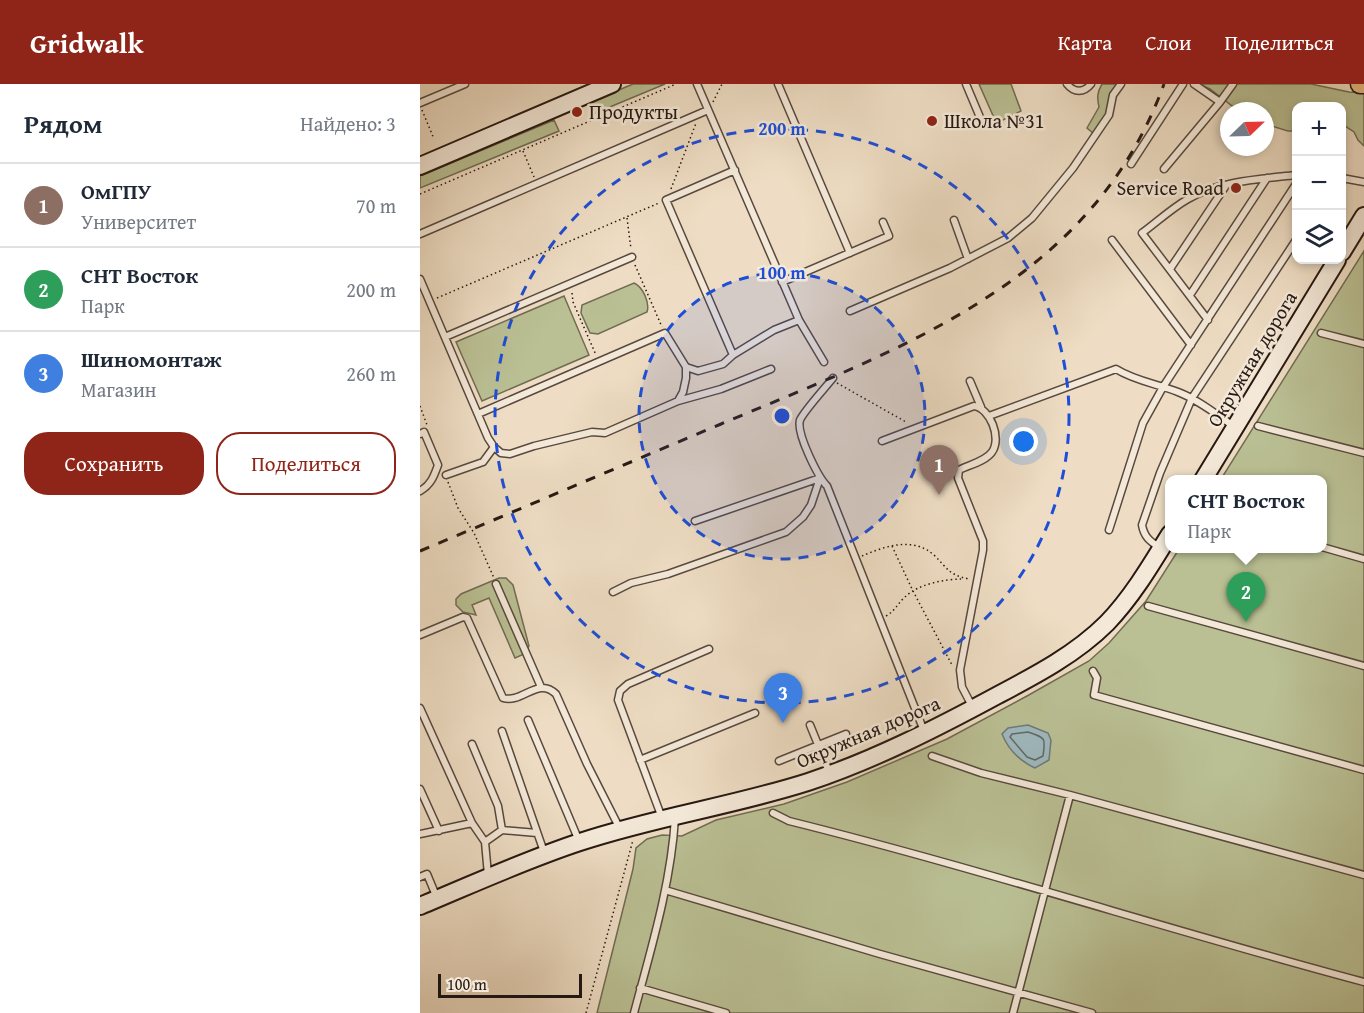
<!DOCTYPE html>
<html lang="ru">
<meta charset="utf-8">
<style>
body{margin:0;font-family:"Gentium Book Plus",serif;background:#f6f6f7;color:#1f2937}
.controls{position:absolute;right:18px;top:18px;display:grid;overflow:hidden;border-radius:12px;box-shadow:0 3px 9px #0003}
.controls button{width:54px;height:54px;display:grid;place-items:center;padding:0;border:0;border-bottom:2px solid #e0e1e3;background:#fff;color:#1f2937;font:30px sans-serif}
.compass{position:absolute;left:800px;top:18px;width:54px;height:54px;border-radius:50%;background:#fff;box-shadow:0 3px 9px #0003;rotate:67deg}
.scale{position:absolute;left:18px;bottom:15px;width:144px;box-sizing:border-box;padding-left:6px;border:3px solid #261812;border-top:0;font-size:16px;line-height:21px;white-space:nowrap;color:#261812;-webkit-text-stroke:4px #f4e9d9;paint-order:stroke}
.you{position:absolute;left:604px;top:358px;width:21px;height:21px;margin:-15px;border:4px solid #fff;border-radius:50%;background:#1a73e8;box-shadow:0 0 0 9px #1a73e833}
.badge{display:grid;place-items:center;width:39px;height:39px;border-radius:50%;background:#8f2418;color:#fff;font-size:20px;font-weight:700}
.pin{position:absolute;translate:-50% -50px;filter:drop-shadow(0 2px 3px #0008)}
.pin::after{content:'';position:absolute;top:32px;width:21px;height:18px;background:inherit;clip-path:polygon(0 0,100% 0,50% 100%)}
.popup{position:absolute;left:745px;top:391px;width:162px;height:78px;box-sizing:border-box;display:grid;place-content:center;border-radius:12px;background:#fff;filter:drop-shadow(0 2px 4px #0005);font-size:20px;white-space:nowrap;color:#747a83}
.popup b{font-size:22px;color:#1f2937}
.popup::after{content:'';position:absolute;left:50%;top:100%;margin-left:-12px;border:12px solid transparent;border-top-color:#fff}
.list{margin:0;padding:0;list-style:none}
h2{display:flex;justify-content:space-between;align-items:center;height:78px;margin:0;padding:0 24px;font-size:26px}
h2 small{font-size:20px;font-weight:400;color:#747a83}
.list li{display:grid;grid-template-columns:39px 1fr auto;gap:18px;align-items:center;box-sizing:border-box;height:84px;padding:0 24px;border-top:2px solid #e0e1e3}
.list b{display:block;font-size:22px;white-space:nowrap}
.list p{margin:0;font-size:20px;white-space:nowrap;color:#747a83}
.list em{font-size:20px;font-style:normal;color:#747a83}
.actions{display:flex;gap:12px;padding:18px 24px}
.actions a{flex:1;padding:14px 0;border:2px solid #8f2418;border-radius:24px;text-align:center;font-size:21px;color:#8f2418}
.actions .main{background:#8f2418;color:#fff}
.icon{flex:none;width:33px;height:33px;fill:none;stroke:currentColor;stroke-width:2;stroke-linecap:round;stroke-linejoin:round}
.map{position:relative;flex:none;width:944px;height:929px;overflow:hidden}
header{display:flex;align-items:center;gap:36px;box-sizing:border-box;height:84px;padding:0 30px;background:#8f2418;color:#fff}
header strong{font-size:28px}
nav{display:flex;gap:33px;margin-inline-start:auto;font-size:21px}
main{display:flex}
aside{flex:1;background:#fff}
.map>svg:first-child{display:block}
</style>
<header>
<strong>Gridwalk</strong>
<nav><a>Карта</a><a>Слои</a><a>Поделиться</a></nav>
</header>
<main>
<aside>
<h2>Рядом<small>Найдено: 3</small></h2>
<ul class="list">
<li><span class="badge" style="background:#8d6e63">1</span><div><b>ОмГПУ</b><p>Университет</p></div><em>70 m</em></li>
<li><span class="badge" style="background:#2e9e5b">2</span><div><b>СНТ Восток</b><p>Парк</p></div><em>200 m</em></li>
<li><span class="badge" style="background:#3f7fe0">3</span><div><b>Шиномонтаж</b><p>Магазин</p></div><em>260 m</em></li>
</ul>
<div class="actions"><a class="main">Сохранить</a><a>Поделиться</a></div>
</aside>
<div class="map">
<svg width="944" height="929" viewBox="0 0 944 929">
<rect width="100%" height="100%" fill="#eeddc4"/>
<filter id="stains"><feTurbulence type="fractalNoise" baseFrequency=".00333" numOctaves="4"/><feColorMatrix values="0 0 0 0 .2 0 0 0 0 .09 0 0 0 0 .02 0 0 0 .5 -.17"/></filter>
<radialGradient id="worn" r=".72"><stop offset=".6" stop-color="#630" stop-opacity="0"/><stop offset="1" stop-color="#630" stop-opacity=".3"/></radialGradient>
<path fill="#bac094" stroke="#706c53" stroke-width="1.5" d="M213,0H245L173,30L168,19Z
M559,0H591L601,27L581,37L575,36Z
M682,0H699L687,31L674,50L667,44L679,23C677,14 677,8 682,0Z
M779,0H891L929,8L944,9V62L938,56L934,48L922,40V22H876V47H868L845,40V27L816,25L790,5Z
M134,36L139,47L0,104V92Z
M944,167V929H177L213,785L216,764L227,755L242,751L262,752L296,736L364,720L427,698L527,655L607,612L669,577L689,559L726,517L759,465L902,464V396L801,395Z
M214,199C223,203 230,219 227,228L178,250L170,249L161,229L162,221Z
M144,212L169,271L62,317L36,258Z
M79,494H86L93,501L109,562L102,571L95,574L69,514L52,521L56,531L43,528L36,521V515L41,510Z"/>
<path fill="#9eb9bf" stroke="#6e797a" stroke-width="1.5" d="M608,641L628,649L631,656L629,676L615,684C600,677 588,665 582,650L588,644Z"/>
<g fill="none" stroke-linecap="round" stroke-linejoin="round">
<path stroke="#626868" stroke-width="1.5" d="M608,648C625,654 626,653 623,672L615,676L607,673L590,653L592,650Z"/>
<g stroke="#58493e" stroke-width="9">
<path id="service" d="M277,0L379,236L404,278
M358,0L430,169
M546,0L562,38
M647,0C654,9 664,9 671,0
M774,0L800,18
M0,19L45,0
M711,80L763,0
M744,85L800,18L813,0
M922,94L944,98
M534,136L548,175
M0,150L288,26
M692,156L771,261
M750,185L805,103
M0,195L68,354L74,363L81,369L90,370L114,362L172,348L185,349L258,317L263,308L266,294V283
M362,198L469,152L463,138
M770,211L847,94
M430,227L530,184L588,154L612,134L653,84L689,31L693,11L701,0
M788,236L722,149C737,138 752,124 768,115C799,97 841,95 876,91
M901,249L944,260
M25,253L212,173
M313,271L246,116L315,86
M413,294C405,304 384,327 380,336C376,349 398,393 407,402L504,647
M550,297L561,323
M258,317L301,305L351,285
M58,330L245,249L266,283L278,287L303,280L313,271L354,246L379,236
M569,332L696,285C715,297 738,300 758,308C779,316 797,331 815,343
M838,342L944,369
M0,350L4,348L18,381C14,392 11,401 0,407
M462,357L554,322C570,324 582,354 572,368C566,377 549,381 539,386L538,394L563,457V466L540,586L542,603L553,624
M26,391L63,378L74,363
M689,446L723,339L743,303L876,100
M902,463L944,475
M740,464C730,457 724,453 722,441L740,389L772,314L876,156
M76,500L121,603
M193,508L211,499L248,490L366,448L383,433L391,421L400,394L275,437
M728,522L944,582
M0,551L43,533L47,534L83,614C102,620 118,592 136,610L167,680L200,745
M673,587L677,594L674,611L944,686
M0,624L52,739
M108,636L159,757
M390,641L410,690
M82,647L124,768
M52,660L78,722L82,746L117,749
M512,672L561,689L650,711L944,791
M220,676L335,629
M359,677L426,650
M0,705L19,747
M353,729L369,737C562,785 752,847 944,898
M242,734L198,616L200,607L208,600L289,565
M0,750L52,739L65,758
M68,791L65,758L82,746
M0,793L7,790L17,814
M245,806L460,870L672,929
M220,904L306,929
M214,929C231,865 251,800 255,734
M593,929L650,711"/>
</g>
<g stroke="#261812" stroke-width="20">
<path id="secondary" d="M0,82L192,0
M922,168L944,132
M783,396L917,176
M0,822C53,800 105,776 160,758C235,733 313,722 388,698C454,676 517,644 578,611C616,591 656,570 687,539C712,513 731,481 750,450"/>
</g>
<g stroke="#261812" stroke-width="21">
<path id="primary" d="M940,0H944"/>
</g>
<path stroke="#261812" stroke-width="1.5" stroke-dasharray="1.5 3" stroke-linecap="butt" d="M293,18L302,0
M2,26L14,55
M103,67L114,93
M251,105L276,39
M0,110L256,0
M207,134L211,165
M215,181L242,243
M152,209L153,218L176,271
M17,214L239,119
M417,299L486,338
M0,322L7,341
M28,398L38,424L54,449L74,494
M472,462L493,507L532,581
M442,472C465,462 494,452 515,472C528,485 529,491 549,495
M466,532C475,527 478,519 486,512C499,500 525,495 542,495
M166,929L213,756"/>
<use href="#service" stroke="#f4e9d9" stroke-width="6"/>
<use href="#secondary" stroke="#f4e9d9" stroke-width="16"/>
<use href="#primary" stroke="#e7be82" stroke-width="18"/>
<path stroke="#261812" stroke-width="3" stroke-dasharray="10 10" stroke-linecap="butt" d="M0,467C100,425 201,382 301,340C479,265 672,199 744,0"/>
</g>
<circle cx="362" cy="332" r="143" fill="#1d4ed8" fill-opacity=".12"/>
<g fill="none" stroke="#1d4ed8" stroke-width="3" stroke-dasharray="10 8">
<circle cx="362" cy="332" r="143"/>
<circle cx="362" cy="332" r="287"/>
</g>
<g fill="#8f2418" stroke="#f4e9d9" stroke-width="2">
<circle cx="157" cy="28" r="6"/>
<circle cx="512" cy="37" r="6"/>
<circle cx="816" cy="104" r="6"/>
</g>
<g text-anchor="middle" stroke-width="5" stroke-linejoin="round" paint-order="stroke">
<g font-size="20" fill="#261812" stroke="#f4e9d9" text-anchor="start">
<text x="169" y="35">Продукты</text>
<text x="524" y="44">Школа №31</text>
<text x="804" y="111" text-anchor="end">Service Road</text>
</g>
<g font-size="20" fill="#261812" stroke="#f4e9d9">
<text transform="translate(832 275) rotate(-59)" y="7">Окружная дорога</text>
<text transform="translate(448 648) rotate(-23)" y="7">Окружная дорога</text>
</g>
</g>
<circle cx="362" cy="332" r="9" fill="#1d4ed8" stroke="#f4e9d9" stroke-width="3"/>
<g font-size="18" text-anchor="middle" font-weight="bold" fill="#1d4ed8" stroke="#f4e9d9" stroke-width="5" stroke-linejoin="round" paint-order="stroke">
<text x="362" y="51">200 m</text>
<text x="362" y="195">100 m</text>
</g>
<rect width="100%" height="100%" filter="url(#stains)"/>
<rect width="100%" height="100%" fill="url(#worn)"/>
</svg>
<div class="controls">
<button>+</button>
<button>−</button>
<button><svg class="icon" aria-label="layers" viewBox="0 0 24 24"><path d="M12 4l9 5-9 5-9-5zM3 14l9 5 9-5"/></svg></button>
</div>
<svg class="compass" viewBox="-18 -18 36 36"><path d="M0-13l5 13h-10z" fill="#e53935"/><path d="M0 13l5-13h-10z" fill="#747a83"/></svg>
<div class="scale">100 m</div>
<div class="you"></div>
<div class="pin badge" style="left:519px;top:411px;background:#8d6e63">1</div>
<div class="pin badge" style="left:826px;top:538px;background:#2e9e5b">2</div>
<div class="popup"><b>СНТ Восток</b>Парк</div>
<div class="pin badge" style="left:363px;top:639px;background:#3f7fe0">3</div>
</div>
</main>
